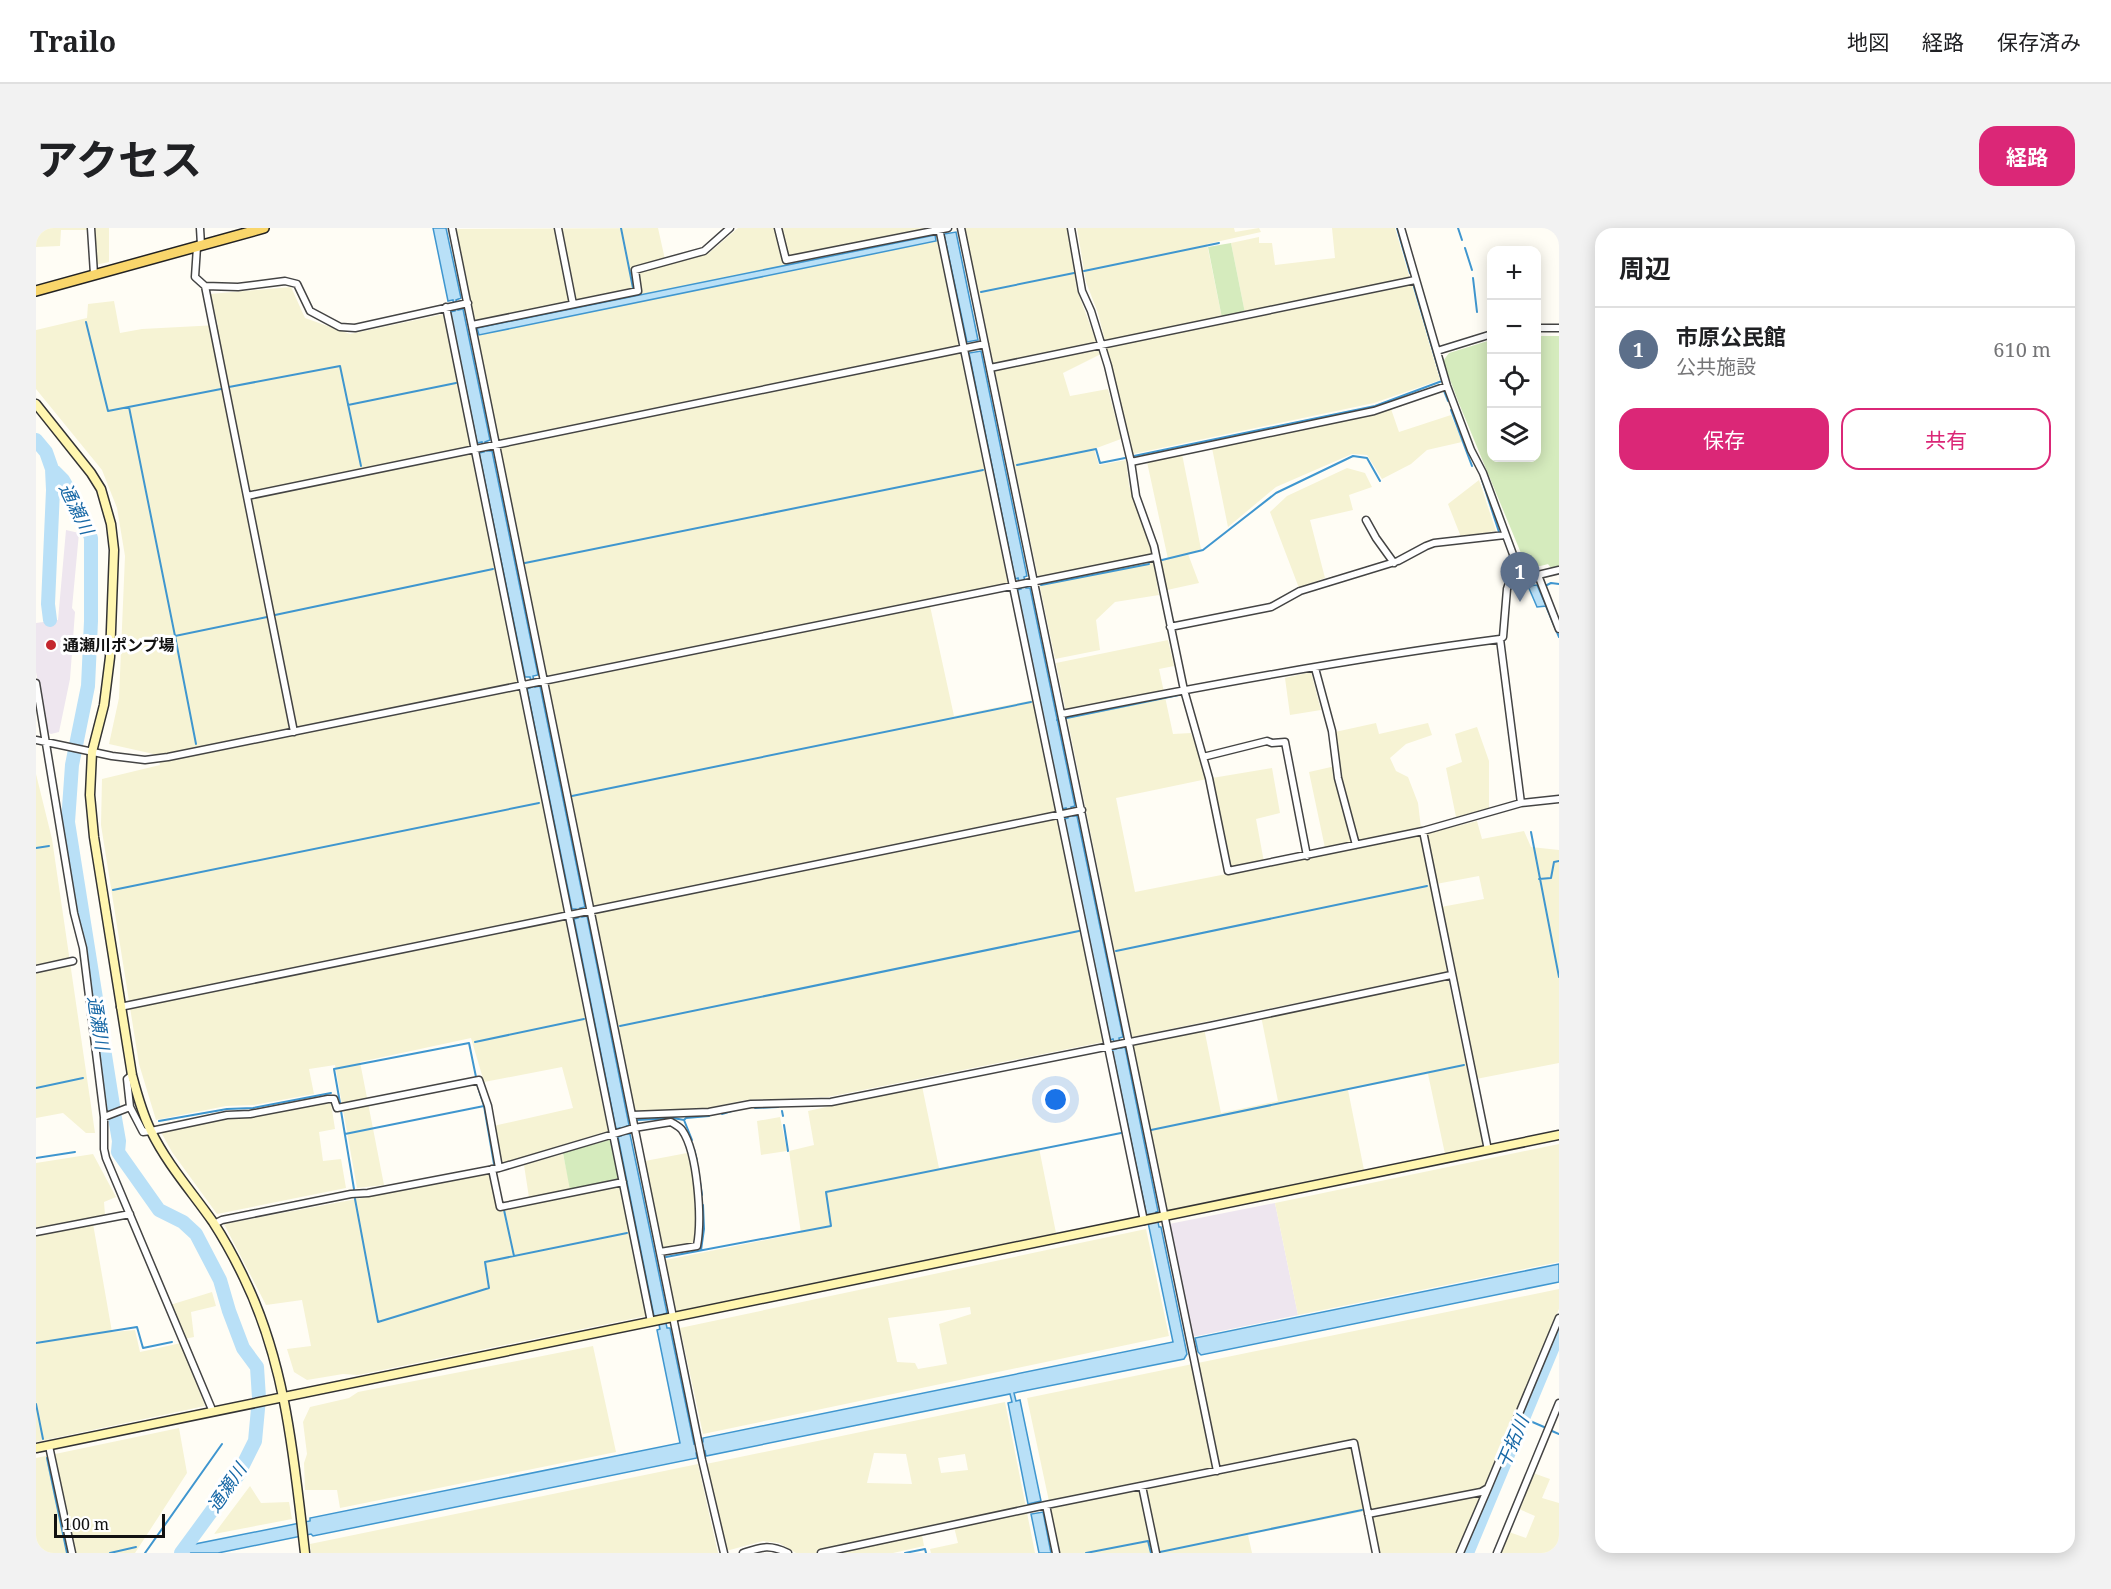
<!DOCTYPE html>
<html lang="ja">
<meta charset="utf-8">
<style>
body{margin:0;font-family:"Noto Serif","Noto Sans JP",serif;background:#f2f2f2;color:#202124}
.controls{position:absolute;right:18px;top:18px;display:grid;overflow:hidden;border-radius:12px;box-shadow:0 3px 15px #0003}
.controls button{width:54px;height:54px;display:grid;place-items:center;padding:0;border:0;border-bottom:2px solid #e0e0e0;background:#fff;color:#202124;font:30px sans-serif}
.scale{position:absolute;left:18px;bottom:15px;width:111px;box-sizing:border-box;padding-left:6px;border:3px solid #111;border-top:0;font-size:16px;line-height:21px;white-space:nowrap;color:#111;-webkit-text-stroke:4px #fff;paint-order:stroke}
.you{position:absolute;left:1020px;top:872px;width:21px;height:21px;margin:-15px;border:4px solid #fff;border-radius:50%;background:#1a73e8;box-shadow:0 0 0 9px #1a73e833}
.badge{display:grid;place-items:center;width:39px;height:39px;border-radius:50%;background:#db2777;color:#fff;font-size:20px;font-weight:700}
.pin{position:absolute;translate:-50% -50px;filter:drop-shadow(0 2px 3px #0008)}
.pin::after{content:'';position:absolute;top:32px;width:21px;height:18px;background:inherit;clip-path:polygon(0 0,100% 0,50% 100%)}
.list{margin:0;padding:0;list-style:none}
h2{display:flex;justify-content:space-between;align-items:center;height:78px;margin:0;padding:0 24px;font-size:26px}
h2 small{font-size:20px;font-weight:400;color:#757577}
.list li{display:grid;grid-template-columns:39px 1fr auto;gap:18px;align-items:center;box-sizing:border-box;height:84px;padding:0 24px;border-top:2px solid #e0e0e0}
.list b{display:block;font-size:22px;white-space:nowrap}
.list p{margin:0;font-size:20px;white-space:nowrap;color:#757577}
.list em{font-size:20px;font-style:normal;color:#757577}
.actions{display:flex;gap:12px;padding:18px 24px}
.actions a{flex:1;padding:14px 0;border:2px solid #db2777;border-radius:18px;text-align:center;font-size:21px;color:#db2777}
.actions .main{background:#db2777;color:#fff}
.icon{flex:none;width:33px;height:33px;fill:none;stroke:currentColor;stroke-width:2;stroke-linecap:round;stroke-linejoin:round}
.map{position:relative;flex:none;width:1523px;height:1325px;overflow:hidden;border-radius:18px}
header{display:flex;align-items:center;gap:36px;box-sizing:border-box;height:84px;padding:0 30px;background:#fff;border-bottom:2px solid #e0e0e0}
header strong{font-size:28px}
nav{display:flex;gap:33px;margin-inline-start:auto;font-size:21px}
.intro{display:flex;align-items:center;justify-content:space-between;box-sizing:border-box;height:144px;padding:0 36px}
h1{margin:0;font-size:42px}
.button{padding:15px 27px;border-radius:18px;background:#db2777;color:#fff;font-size:21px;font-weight:700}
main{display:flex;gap:36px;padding:0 36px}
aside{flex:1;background:#fff;border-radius:18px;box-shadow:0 3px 15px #0003}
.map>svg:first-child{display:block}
</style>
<header>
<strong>Trailo</strong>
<nav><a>地図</a><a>経路</a><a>保存済み</a></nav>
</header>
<div class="intro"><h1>アクセス</h1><a class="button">経路</a></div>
<main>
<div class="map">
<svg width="1523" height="1325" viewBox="0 0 1523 1325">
<rect width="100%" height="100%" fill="#fffdf5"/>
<path fill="#eee6ef" d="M30,302L43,305L36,380L39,384L34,451L23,504L15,506L11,504L0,444V395L22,392Z
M1239,975L1262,1087L1156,1109L1133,996Z"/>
<path fill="#f6f3d4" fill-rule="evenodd" d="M0,0H73V34L59,37V2H25L24,18L0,19Z
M622,0L630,36L673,25L702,0H899L973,361L894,378L918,488L997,472L1067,814L792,869L709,872L672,880L599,883L419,1Z
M929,0H1031L1041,62L1065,126L1027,145L1034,168L1072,161L1085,211L1058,221L1063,237L1090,232L1093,257L1115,321L1123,367L1079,374L1060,392L1064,422L1019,431Z
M1041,0H1198L1199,4L1223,0L1225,4L1171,16L1186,90L1069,113L1062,85L1050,54Z
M1296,0H1359L1374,51L1209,85L1195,15L1223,9V15H1236L1239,37L1299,30Z
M1376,57L1404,152L1338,175L1097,226L1070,120Z
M255,59L269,90L314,106L408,86L572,903L464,936L457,898L537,880L526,839L448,854L435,810L324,834L348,957L321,960L299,837L273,841L278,866L218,877L190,878L120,892L103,836L65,597L66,551L124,537L122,527L73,516L83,470L89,328L81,280L66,242L0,161V102L51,90L52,76L78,73L84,105L106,101L182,97L174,66Z
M1355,181L1363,204L1415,187L1426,214L1391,222L1375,236L1346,251L1331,227L1316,226L1240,259L1192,299L1176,220L1340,187Z
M1146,226L1165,321L1152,326L1163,355L1131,362L1124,334L1132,331L1111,234Z
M1311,240L1329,245L1336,259L1313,267L1317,282L1274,292L1289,350L1263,360L1234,284L1251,268Z
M1443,252L1460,303L1425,309L1412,276Z
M1132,412L1138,438L1123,441L1137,506L1155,505L1171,551L1080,570L1099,664L1384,608L1411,744L1096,809L1020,435Z
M1275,444L1285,482L1254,487L1249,450Z
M1340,495L1343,506L1392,495L1396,507L1370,516L1354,530L1360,543L1372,549L1382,575L1385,600L1289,620L1273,544L1304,537L1299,504Z
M1441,499L1453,533V581L1420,589L1410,540L1426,534L1419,506Z
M1236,540L1244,585L1220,591L1228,634L1194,639L1176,550Z
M0,546L16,611L59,905H50L27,885L0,890Z
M1441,593L1446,611L1488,603L1495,619L1523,622V835L1440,851L1405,679L1448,671L1443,648L1400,656L1390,606Z
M1412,750L1447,918L1409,926L1392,846L1312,862L1328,942L1131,983L1097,815L1168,800L1185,885L1242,873L1225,788Z
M886,858L903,940L1003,920L1020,1005L640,1084L629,1032L765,1005L753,923L778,917L772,883Z
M295,875L299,901L283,904L287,933L305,931L310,960L181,986L136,924L125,904L194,890L214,889Z
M744,889L751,923L725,927L721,893Z
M1523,916V1034L1262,1087L1239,975Z
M651,925L657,945L660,1000L658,1016L627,1019L609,933Z
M57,926L80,969L68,974L69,987L56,990L76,1104L99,1102L104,1124L145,1115L169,1178L0,1214V935Z
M527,926L536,967L584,957L610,1088L322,1147L307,1146L271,1152L258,1144L251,1121L275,1118L266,1072L230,1077L188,996L454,946L461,983L494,976L488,937Z
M1110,1001L1133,1108L667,1206L644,1100ZM934,1079L935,1086L903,1096L911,1136L882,1141L879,1135L861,1134L852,1090Z
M1523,1061V1081L1420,1325H1343L1335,1282L1212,1307L1216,1325H1024L991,1170Z
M176,1064L180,1078L155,1084L158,1109L148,1111L134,1077Z
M557,1118L580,1224L304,1280L301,1262H269L268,1235L271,1226L267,1194L274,1179L313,1170L322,1164Z
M969,1174L999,1325H895L894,1321L922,1315L917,1295L885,1301L888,1318L857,1325H760L743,1315L727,1313L690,1323L670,1236ZM838,1225L870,1226L876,1256L831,1255ZM929,1226L932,1242L905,1245L902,1230Z
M143,1200L151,1245L99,1325H0V1230Z
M662,1236L682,1325H275L274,1316Z
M1497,1245L1514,1251L1506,1270L1523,1275V1325H1464L1473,1304L1490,1310L1499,1288L1483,1281Z
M214,1258L225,1275L253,1274L256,1291L178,1306Z"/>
<path fill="#d5ebbd" d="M1195,15L1209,85L1186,90L1172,19Z
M1501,108H1523V338L1515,340L1512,336C1500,339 1495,341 1487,330L1422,173L1407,133L1413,125L1455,112L1456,230H1500Z
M573,912H576L584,952L534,962L527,925Z"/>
<path fill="#b9e0f7" stroke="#3f96cf" stroke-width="1.5" d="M397,0H410L425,70L420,72L422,82L427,81L454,212L449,214L451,223H456L502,447L497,448L499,459L504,458L549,679L544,680L546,689L551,688L593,897L589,899L590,906H594L631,1085L628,1086L631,1100H634L658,1216L667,1214V1210L1137,1114L1076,822L1080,821L1077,811L1074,812L1028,591L1032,590L1030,580L1026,581L981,362L985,361L982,350L979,351L933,125L945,123L991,348L988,349L990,360H994L1039,578L1035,579L1037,588H1041L1087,809L1083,810L1085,820L1089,819L1122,983L1120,984L1123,999H1125L1151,1126L1148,1131L978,1165L980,1173L984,1172L1005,1273L992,1276L972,1175L976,1174L974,1166L670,1228L669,1223L660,1225L661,1230L277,1308L275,1306L182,1325H150L159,1316L274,1293V1290L644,1215L621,1102L624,1101L621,1088H618L582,909L585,908L584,900L580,901L538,691L542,690L540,681H536L491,461L496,459L494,449H489L443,225L448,224L446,214L441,215L414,84L419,83L417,72L412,73Z
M920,4L942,112L931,114L908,6Z
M899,7L900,13L443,107L441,100Z
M1501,357L1510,378L1501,379L1492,358Z
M1523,1036V1054L1165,1127L1162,1124L1159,1110Z
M1007,1284L1015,1325H1003L995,1286Z"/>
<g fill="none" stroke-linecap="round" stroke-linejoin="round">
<path stroke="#3f96cf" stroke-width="2" d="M585,0L597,60
M1361,0L1374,45
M1422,0L1426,12
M1429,20L1436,42
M1048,43L1183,15
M1437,50L1441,84
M945,64L1038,45
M50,94L72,183L185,161
M193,159L304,138L325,238
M1408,163L1412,173
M312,177L420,155
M93,179L139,408L231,389
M1415,182L1436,238
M1098,228L1339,178L1406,153L1378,59
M981,237L1060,221L1064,235L1089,230
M1445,249L1463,304
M1126,332L1167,322L1240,265L1317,228L1331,230L1344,253
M489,335L947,242
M1005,357L1113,336
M1509,358L1515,355L1523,356
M1510,378L1523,409
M239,387L457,341
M139,408L160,516
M1021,492L1143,467
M536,568L995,474
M1495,604L1523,749
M0,620L13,618
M1503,651L1515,650L1518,634L1523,633
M77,662L503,575
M1080,723L1391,658
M584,798L1043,703
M439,814L548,791
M441,856L448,878L458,936
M0,860L47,850
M304,875L298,841L433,815L440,849
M719,880L742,879
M305,883L318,961
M746,883L747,888
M686,886L699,882
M602,892L637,890L648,892L656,912
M648,892L650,890L673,888
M123,893L191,881L217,880L295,865
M748,897L752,923
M1115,902L1428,837
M309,906L448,878
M658,921L661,933
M0,930L39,924
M662,942L666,967
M319,971L342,1094L453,1060L449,1034L591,1005
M468,982L478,1028
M665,1022L668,1001L667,977
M630,1029L795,998L790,964L1085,905
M0,1115L101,1099L107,1120L136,1114
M0,1176L7,1211
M1487,1190L1508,1199
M1516,1203L1523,1206
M11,1230L31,1325
M1124,1324L1326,1282
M74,1325L100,1319
M109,1325L186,1216
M869,1325L889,1321L890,1325
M1050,1325L1112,1313L1115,1325"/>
<path stroke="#b9e0f7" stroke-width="14" d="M0,212L10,224L16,241L27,252L46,285L55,310V393L52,458L36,537L32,594L79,890L83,913L82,924L123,982L147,994L160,1006L184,1052L193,1083L207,1120L221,1139L223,1170L219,1213L202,1247L145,1325
M14,392L12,376L17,262L16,241
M1431,1325L1523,1104"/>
<g stroke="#444" stroke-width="9">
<path id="street" d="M55,0L58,46
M164,0L165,17
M416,0L666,1232L688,1325
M522,0L537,76
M742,0L750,32L912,0
M903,0L1108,993
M925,0L1181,1243
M1035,0L1046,63L1055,83L1072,138L1095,234L1100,268L1118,318L1148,462L1173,550L1192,643L1387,603L1485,575L1523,571
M1365,0L1411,158L1435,222L1447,245L1478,329L1491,346L1502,347L1523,342
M161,19L159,49L169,58L258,504
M169,58L202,59L249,53L261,56L274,83L304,99L319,100L432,75
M410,79L615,1094
M436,97L602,63L599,42L668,23L694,0
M1500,100H1523
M1401,123L1456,106
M954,140L1379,52
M1095,234L1338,183L1411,158
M211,268L949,116
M1330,292L1340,310L1358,335
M1502,347L1523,401
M1473,355L1474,337L1478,329
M1134,399L1235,379L1264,363L1362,333L1390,318L1398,315L1469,307
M1279,440L1296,503L1302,550L1320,617
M0,455L38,685L47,720L68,889V921L70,930L177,1184
M1026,486C1171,457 1317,430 1464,411
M0,512L76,528L109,532L132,529L1119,329
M1167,529L1231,513L1236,515L1249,514L1271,628
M1485,575L1464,411L1467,409L1471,361L1473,355L1489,352L1491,346
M1387,603L1452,922
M0,741L37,733
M84,779L1046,582
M94,879L91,851L96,847
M596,887L673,884L715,876L795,874L1174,798L1415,747
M68,889L94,879L107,904L115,903L191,887L214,886L292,871H298L301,880L443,852L452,878L463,940
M456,941L464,979L587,954
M178,996L186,992L315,966L332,965L463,940L598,900L635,894C638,896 644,899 646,902C662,925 666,991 661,1018L624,1024
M0,1004L94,986
M13,1218L36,1325
M1106,1258L1120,1325
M1010,1277L1020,1325
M1332,1286L1445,1264L1452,1260L1523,1090
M707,1325C726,1319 733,1316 752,1325
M785,1325L1010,1277L1318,1215L1340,1325
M1424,1325L1452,1260
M1461,1325L1523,1175"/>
</g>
<g stroke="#333" stroke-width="11">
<path id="secondary" d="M0,176L55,245L65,261L75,296L78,322L74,429L68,477L56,524L54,567L58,609L96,847C101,866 106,885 115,903C131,936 156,964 177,994C188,1011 199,1031 208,1050C250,1136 258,1231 269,1325
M0,1220L1523,907"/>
</g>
<g stroke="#222" stroke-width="12">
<path id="primary" d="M0,63L228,0"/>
</g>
<use href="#street" stroke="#fff" stroke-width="6"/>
<use href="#secondary" stroke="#fff6b0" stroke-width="8"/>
<use href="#primary" stroke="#f9d66b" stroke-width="9"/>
</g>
<circle fill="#c4262e" stroke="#fff" stroke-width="2" cx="15" cy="417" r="6"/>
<g text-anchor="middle" stroke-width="6" stroke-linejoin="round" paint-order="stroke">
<g font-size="16" font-weight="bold" fill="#111" stroke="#fff" text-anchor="start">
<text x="27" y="423">通瀬川ポンプ場</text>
</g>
<g font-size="18" font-style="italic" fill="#1768a6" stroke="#fff">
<text transform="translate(40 281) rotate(64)" y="6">通瀬川</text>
<text transform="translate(62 795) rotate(81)" y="6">通瀬川</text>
<text transform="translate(1477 1214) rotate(-67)" y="6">干拓川</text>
<text transform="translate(191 1260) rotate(-56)" y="6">通瀬川</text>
</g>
</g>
</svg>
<div class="controls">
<button>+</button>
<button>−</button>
<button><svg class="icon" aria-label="locate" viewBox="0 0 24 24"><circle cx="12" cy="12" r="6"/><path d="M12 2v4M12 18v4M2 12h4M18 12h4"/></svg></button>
<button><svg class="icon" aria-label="layers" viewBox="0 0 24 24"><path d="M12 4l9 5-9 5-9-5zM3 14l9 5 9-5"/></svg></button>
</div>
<div class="scale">100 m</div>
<div class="you"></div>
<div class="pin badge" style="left:1484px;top:374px;background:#5c6f8a">1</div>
</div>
<aside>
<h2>周辺<small></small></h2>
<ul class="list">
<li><span class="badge" style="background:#5c6f8a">1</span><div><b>市原公民館</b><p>公共施設</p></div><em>610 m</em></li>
</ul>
<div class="actions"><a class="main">保存</a><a>共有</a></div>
</aside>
</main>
